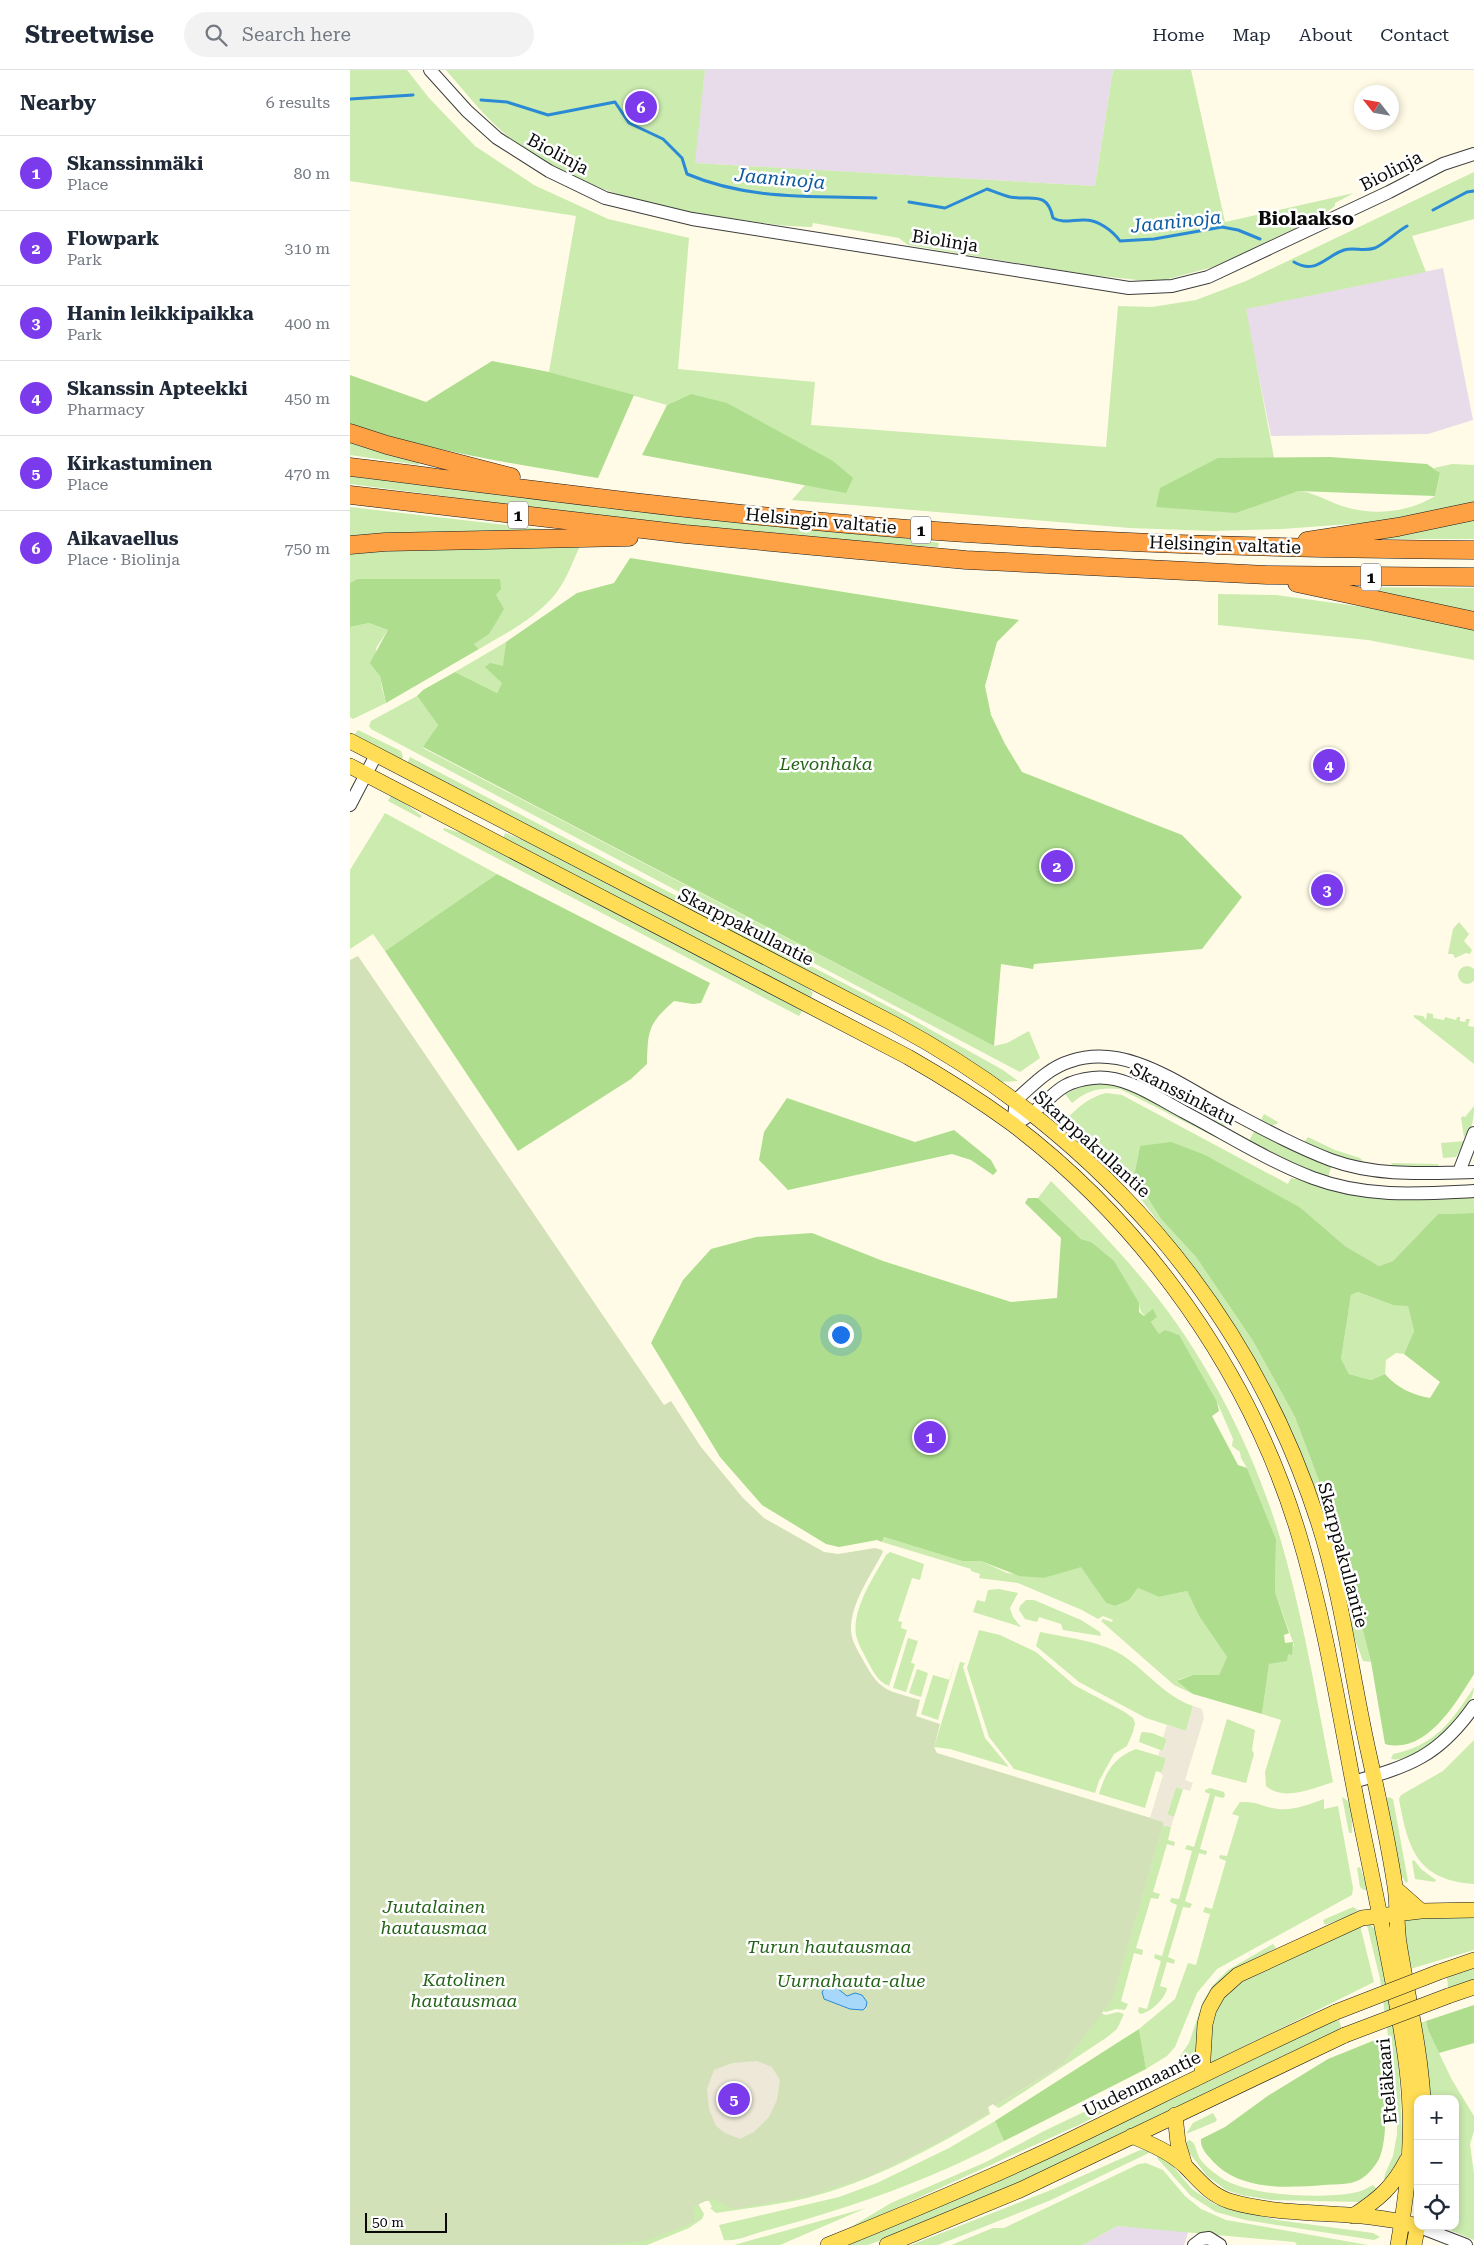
<!DOCTYPE html>
<meta charset="utf-8">
<style>
body{margin:0;font-family:"Roboto Serif",serif;background:#f2f2f3;color:#1f2937}
.controls{position:absolute;right:15px;bottom:15px;display:grid;overflow:hidden;border-radius:10px;box-shadow:0 2px 8px #0003}
.controls button{width:45px;height:45px;display:grid;place-items:center;padding:0;border:0;border-bottom:1px solid #e0e1e3;background:#fff;color:#1f2937;font:25px sans-serif}
.compass{position:absolute;left:1004px;top:15px;width:45px;height:45px;border-radius:50%;background:#fff;box-shadow:0 2px 8px #0003;rotate:301deg}
.scale{position:absolute;left:15px;bottom:12px;width:82px;box-sizing:border-box;padding-left:5px;border:2px solid #0a0a0a;border-top:0;font-size:14px;line-height:18px;white-space:nowrap;color:#0a0a0a;-webkit-text-stroke:4px #fff;paint-order:stroke}
.you{position:absolute;left:490px;top:1264px;width:18px;height:18px;margin:-12px;border:4px solid #fff;border-radius:50%;background:#1a73e8;box-shadow:0 0 0 8px #1a73e833}
.badge{display:grid;place-items:center;width:32px;height:32px;border-radius:50%;background:#7c3aed;color:#fff;font-size:16px;font-weight:700}
.pin{position:absolute;translate:-50% -50%;border:2px solid #fff;box-shadow:0 1px 5px #0006}
.list{margin:0;padding:0;list-style:none}
h2{display:flex;justify-content:space-between;align-items:center;height:65px;margin:0;padding:0 20px;font-size:21px}
h2 small{font-size:16px;font-weight:400;color:#747a83}
.list li{display:grid;grid-template-columns:32px 1fr auto;gap:15px;align-items:center;box-sizing:border-box;height:75px;padding:0 20px;border-top:1px solid #e0e1e3}
.list b{display:block;font-size:19px;white-space:nowrap}
.list p{margin:0;font-size:16px;white-space:nowrap;color:#747a83}
.list em{font-size:16px;font-style:normal;color:#747a83}
.icon{flex:none;width:28px;height:28px;fill:none;stroke:currentColor;stroke-width:2;stroke-linecap:round;stroke-linejoin:round}
.map{position:relative;flex:none;width:1124px;height:2175px;overflow:hidden}
header{display:flex;align-items:center;gap:30px;box-sizing:border-box;height:70px;padding:0 25px;background:#fff;border-bottom:1px solid #e0e1e3}
header strong{font-size:24px}
nav{display:flex;gap:28px;margin-inline-start:auto;font-size:18px}
.search{width:350px;height:45px;background:#f2f2f3;display:flex;align-items:center;gap:12px;box-sizing:border-box;padding:0 18px;border-radius:28px;color:#747a83;font-size:19px}
main{display:flex}
aside{flex:1;background:#fff}
.map>svg:first-child{display:block}
</style>
<header>
<strong>Streetwise</strong>
<div class="search"><svg class="icon" aria-label="search" viewBox="0 0 24 24"><circle cx="10" cy="10" r="6"/><path d="M15 15l6 6"/></svg>Search here</div>
<nav><a>Home</a><a>Map</a><a>About</a><a>Contact</a></nav>
</header>
<main>
<aside>
<h2>Nearby<small>6 results</small></h2>
<ul class="list">
<li><span class="badge">1</span><div><b>Skanssinmäki</b><p>Place</p></div><em>80 m</em></li>
<li><span class="badge">2</span><div><b>Flowpark</b><p>Park</p></div><em>310 m</em></li>
<li><span class="badge">3</span><div><b>Hanin leikkipaikka</b><p>Park</p></div><em>400 m</em></li>
<li><span class="badge">4</span><div><b>Skanssin Apteekki</b><p>Pharmacy</p></div><em>450 m</em></li>
<li><span class="badge">5</span><div><b>Kirkastuminen</b><p>Place</p></div><em>470 m</em></li>
<li><span class="badge">6</span><div><b>Aikavaellus</b><p>Place · Biolinja</p></div><em>750 m</em></li>
</ul>
</aside>
<div class="map">
<svg width="1124" height="2175" viewBox="0 0 1124 2175">
<rect width="100%" height="100%" fill="#fffbe6"/>
<path fill="#e9dcea" d="M355,0H763L745,116L344,93Z
M1093,198L1123,350L1078,364L921,366L895,239Z
M767,2156L839,2160L834,2175H733Z"/>
<path fill="#cbebaf" d="M0,0H57L79,28L125,76L184,115L258,149L339,168L328,299L465,312L461,355L756,377L768,236L802,237L846,230L896,211L1124,102V149L1062,166L1076,202L896,239L924,388H868L886,443C898,439 939,421 948,421C960,421 980,432 992,436C1021,446 1058,443 1085,426L1090,404L1084,398L1102,394L1124,395V433L1055,450L932,459L863,461L780,458L442,430L455,415L496,422L341,324L317,335L199,302L226,146L0,111Z
M96,0H355L345,93L745,116L763,0H841L875,152L1004,123L985,133V136L971,146L863,197L807,212L740,205L558,175L549,168L463,153L462,157C434,157 407,152 379,148C302,137 227,119 164,71C138,52 117,24 96,0Z
M0,368L71,390L69,395L0,385Z
M0,406L269,439L546,467L589,473L588,477C391,467 195,439 0,414Z
M0,437L200,460L0,470Z
M1124,446V469H1005Z
M230,476C222,493 215,514 202,528C182,550 155,564 129,579L124,574L146,525L150,509H7L0,513V483L87,478Z
M985,517L1124,518V545Z
M868,524L926,525L1028,539L1124,559V590L1018,570L868,555Z
M19,553L38,560L26,578L32,618L36,633L3,649L0,647V557Z
M156,572L152,613L147,623L105,602Z
M67,626L88,655L73,678L644,976L657,973L679,961L690,988L670,1002L21,659L19,656L21,651Z
M8,660L51,681L53,687L51,691L3,666Z
M60,687L547,941L653,1000L668,1011L651,1012L590,972L57,694Z
M42,724L72,746L70,748L38,731Z
M35,743L147,804L35,881L23,864L0,879V800Z
M94,758L125,767L453,939L449,946L93,760Z
M155,763L181,773L457,917L463,923L460,929L153,769Z
M1109,852L1119,864L1114,871L1122,880L1120,884L1116,883L1105,888L1103,884H1098L1103,859Z
M1108 905a9 9 0 1 1 18 0a9 9 0 1 1-18 0Z
M1077,943L1083,944V948L1094,950L1095,947L1106,950L1107,947H1110V951L1115,952L1116,949H1120L1118,956L1124,957V994L1064,947V945L1073,946L1076,950Z
M755,1011L772,1015L871,1065L869,1069L770,1019C751,1017 737,1020 722,1033L715,1024L736,1014Z
M756,1023L772,1025L938,1114L941,1108L969,1113L1124,1125V1143L1088,1144L1043,1191L1029,1196L995,1176L951,1138L790,1076L784,1106L811,1149L846,1187L903,1271L945,1347L986,1456L1021,1592L1013,1591L1003,1565L966,1427L855,1213L777,1111L714,1052C727,1038 737,1028 756,1023Z
M1124,1036C1124,1048 1123,1059 1114,1067L1111,1048L1113,1046L1115,1047Z
M870,1040L880,1046L875,1057L864,1051Z
M914,1044L928,1052L927,1054L919,1056L910,1052Z
M906,1058L982,1094L978,1108L942,1093L899,1071Z
M958,1067L985,1080L1010,1088L1015,1093L987,1088L953,1073Z
M1115,1071L1106,1087L1093,1088L1091,1073Z
M1041,1093L1088,1094L1090,1099L1044,1098Z
M701,1111C735,1145 768,1179 799,1217C861,1293 911,1394 936,1489C956,1562 968,1638 983,1712C964,1718 933,1732 916,1716L915,1702L931,1650L912,1644L919,1594L938,1584L944,1575L925,1522L926,1469L897,1398L891,1388L890,1382L882,1376L883,1369L867,1332L809,1264L801,1252L806,1248C795,1246 790,1246 789,1233L741,1172L731,1169L688,1128Z
M1008,1222L1043,1235H1058L1064,1261L1054,1284L1046,1283L1036,1290L1035,1304L1021,1310L999,1304L991,1289L1001,1225Z
M534,1467L612,1491H631L657,1503L694,1508L731,1496L756,1533L765,1536L779,1530L788,1518L809,1527L837,1521L849,1546L877,1587L869,1605H843L828,1610L843,1624L824,1615L751,1551L753,1549L762,1552L763,1550L753,1546L748,1549L732,1540L668,1513L629,1508L630,1504L621,1501V1499L532,1472Z
M540,1482L574,1494L570,1510L562,1508L548,1551L552,1552L551,1558L557,1560L539,1616C527,1611 523,1601 517,1590C513,1582 508,1574 506,1565C502,1538 524,1507 536,1485Z
M649,1519L668,1523L660,1538L663,1547L671,1557L623,1542L627,1530L635,1532L638,1520Z
M676,1530H684L731,1550L750,1562L751,1566L713,1560L711,1554L689,1547L687,1552L675,1549L669,1540L670,1536Z
M629,1560L650,1565L686,1582L724,1615L773,1641L783,1648L785,1653L783,1662L777,1676L764,1684L749,1711L745,1723L664,1699L639,1667L617,1598Z
M690,1562C717,1568 748,1570 772,1585C797,1601 814,1626 843,1636L836,1661L796,1648L729,1612L686,1576Z
M558,1568L568,1571L561,1593L565,1594L556,1622L543,1618Z
M606,1587L588,1650L571,1644L583,1605L600,1610Z
M610,1592L615,1593L613,1597L635,1668L659,1697L600,1679L584,1677Z
M567,1599L578,1603L571,1627L559,1623Z
M1124,1617C1124,1642 1067,1695 1041,1689L1043,1684C1086,1675 1102,1651 1124,1617Z
M877,1649L905,1660L902,1680L904,1684L896,1713L861,1704Z
M793,1662L802,1663L817,1669L813,1681L789,1672L791,1663Z
M1124,1670V1814C1067,1810 1058,1779 1049,1729L1051,1725L1093,1701Z
M786,1679L816,1688L812,1703L806,1701L795,1738L749,1724C755,1703 764,1687 786,1679Z
M826,1717L833,1719L824,1747L817,1745Z
M860,1718L874,1722L875,1726L873,1728L865,1726L850,1779L857,1781L856,1785L849,1783L835,1831L842,1834L840,1838L833,1837L818,1887L825,1890L824,1894L817,1892L810,1916L817,1918C816,1928 800,1943 790,1944L788,1941L789,1937L797,1939L811,1891L804,1888L805,1884L812,1886L827,1835L820,1832L821,1828L829,1829L842,1781L835,1779L837,1775L844,1777L860,1724L855,1722V1720Z
M992,1727C1005,1733 1001,1750 1002,1763H999Z
M1038,1727L1043,1729L1058,1811L1056,1813L1051,1805L1036,1731Z
M974,1729V1739L988,1736L1003,1818L1002,1825L867,1899L847,1923L825,1977L817,1986L796,1999L789,1959L825,1929L838,1893L846,1895L860,1844L853,1842L855,1837L862,1839L876,1791L869,1788L870,1785L877,1786L889,1746L882,1744L890,1732C909,1731 912,1737 928,1739C943,1741 960,1734 974,1729Z
M813,1755L821,1757L818,1770L825,1772L824,1776L817,1774L803,1822L810,1824L808,1829L801,1828L786,1878L793,1880L792,1885L784,1883L771,1931L778,1934L775,1940L766,1939L756,1942L753,1941L762,1929Z
M1064,1790L1071,1799L1086,1810L1085,1812L1065,1809L1062,1791Z
M1010,1797L1018,1820H1014L1010,1817L1007,1798Z
M1003,1837L1008,1840L999,1846L975,1855L973,1850Z
M1124,1846V1880L1060,1899L1053,1852L1056,1849Z
M1020,1854L1026,1861C1038,1923 1050,1980 1051,2044C1052,2061 1054,2081 1047,2097C1044,2104 1037,2109 1033,2115L1035,2104L1043,2086L1047,2064V2030L1030,1909L1017,1855Z
M1010,1855L1024,1912L857,1995L860,1964L868,1933L884,1914Z
M923,1874L926,1878L881,1904L846,1987L838,1997L733,2053L491,2163L541,2133L636,2092L694,2061L784,2018L826,1992L839,1973L853,1931L863,1915L878,1900Z
M1124,1897V1910L1098,1918L1097,1907Z
M768,1942L774,1944L767,1959L756,1968L649,2038L645,2036L712,1995L751,1943L756,1945Z
M988,1948L992,1959L693,2102L576,2154L518,2175H495Z
M1076,1951L1078,1960L1102,2010L1124,2046V2061L1120,2074L1124,2104V2170L1090,2156H1105V2029H1078L1070,1953Z
M655,2026L638,2037L640,2044C584,2078 521,2112 457,2128C427,2135 396,2138 366,2143L360,2138L362,2137L359,2131H356L354,2125Z
M863,2043L867,2050L865,2052L836,2064L843,2053Z
M645,2051L654,2071C580,2110 500,2138 418,2160C405,2163 387,2172 374,2170L369,2155L489,2127L527,2113L599,2078Z
M839,2070C846,2072 846,2082 850,2089C855,2096 863,2102 870,2107C896,2126 970,2129 1002,2123C1010,2122 1016,2119 1023,2115L1030,2122L1011,2132L921,2130L891,2125L876,2120L857,2106L834,2076L835,2073Z
M790,2080L803,2081L701,2130L588,2175H561L701,2120Z
M808,2085L816,2088L842,2119L864,2134L927,2150L1023,2163L1030,2167L1024,2170L895,2150L866,2142L841,2126L807,2088Z
M796,2093L813,2100L835,2126L851,2139L876,2150L1018,2175H947L945,2172L767,2156L733,2175H601L643,2158H654L789,2094Z
M346,2130L354,2144L352,2149L339,2158L297,2175H167Z
M516,2138L430,2175H384Z"/>
<path fill="#addd8d" fill-rule="evenodd" d="M142,291L199,302L284,325L248,408C164,394 81,381 0,354V305L76,332Z
M341,324L377,333L483,391L503,408L496,423L292,385L317,335Z
M980,387L1077,394L1090,403L1085,426L948,421L886,443L806,437L810,418L868,388Z
M280,488L669,550L647,572L635,616L641,645L655,674L672,702L832,765L892,827L852,879L684,894L683,899L651,894L644,976L73,677L88,655L67,626L73,620L105,602L147,623L152,613L135,597L140,593L153,596L156,572L227,523L264,513Z
M7,509H150L151,519L146,525L154,539L139,564L124,574L129,579L36,633L30,606L20,593L38,560L19,553L0,557V513Z
M147,804L360,913L351,933L343,934L324,931C298,954 298,960 297,994L281,1009L168,1081L35,881Z
M437,1028L565,1072L604,1060L641,1090L647,1101L643,1105L621,1090L602,1084L438,1120L409,1090L414,1062Z
M821,1072L855,1085L951,1138L995,1176L1029,1196L1043,1191L1088,1144L1124,1143V1604C1106,1633 1076,1685 1035,1674L1021,1592L986,1456L945,1347L903,1271L846,1187L811,1149L784,1106L790,1076ZM1008,1222L1043,1235L1058,1236L1064,1261L1054,1284L1090,1312L1080,1328C1063,1325 1047,1318 1035,1304L1021,1310L999,1304L991,1289L1001,1225Z
M678,1128H688L731,1169L741,1172L764,1191L789,1233V1242L794,1246L803,1239L807,1247L801,1252L809,1264L815,1260L829,1265L867,1332L869,1341L862,1346L888,1395L897,1398L926,1469L925,1522L939,1563L934,1565L935,1573L943,1572L942,1585L938,1584L937,1591L919,1594L912,1644L843,1624L827,1611L843,1605H869L877,1587L849,1546L837,1521L809,1527L788,1518L779,1530L765,1536L756,1533L731,1497L694,1508L669,1506L631,1491H612L534,1467L532,1472L527,1470L489,1477L476,1474L412,1435L370,1387L301,1273L333,1210L361,1179L406,1167L462,1163L533,1191L661,1232L707,1228L711,1168L675,1133Z
M1124,1935V1973L1089,1983L1078,1960L1076,1951Z
M789,1959L796,1999L654,2071L645,2051Z
M1030,1968C1033,1997 1041,2063 1029,2089C1024,2098 1015,2109 1004,2112C995,2115 983,2114 974,2115C935,2118 887,2121 860,2088C855,2083 850,2076 851,2069L875,2057L919,2025L978,1989Z"/>
<path fill="#d2e1b8" d="M8,886L314,1335L321,1331L351,1377L393,1428L414,1448L474,1482L488,1484L525,1478L532,1480L533,1482C521,1505 500,1534 501,1561C502,1572 508,1581 513,1590C530,1622 537,1620 570,1630L566,1646L590,1654L584,1677L587,1683L814,1752L762,1930L712,1995L645,2036L643,2034L638,2037L639,2042L607,2062L522,2105L459,2126L383,2139L362,2128L343,2137L345,2152L293,2171L247,2175H0V890Z"/>
<path fill="#ede8d7" d="M843,1636L852,1639L854,1648L835,1710L843,1713L840,1721L826,1717L817,1744L824,1747L821,1757L813,1755L814,1752L800,1748L813,1705L811,1704L816,1688L808,1686L810,1680H814L817,1669L813,1667L817,1655L836,1661Z
M407,1991L422,1997L430,2010L427,2030L419,2047L404,2062L390,2069L375,2063L366,2056L359,2039L357,2019L364,2000L382,1993Z"/>
<path fill="#a7d8fa" stroke="#2a8ad5" d="M475,1918H487L497,1926L505,1923L512,1925L517,1932L516,1937L513,1940L500,1939L474,1929L472,1922Z"/>
<g fill="none" stroke-linecap="round" stroke-linejoin="round">
<path stroke="#2a8ad5" stroke-width="3" d="M0,29L63,25
M131,30L157,32L198,45L265,32L279,53L313,69L332,88L337,104C398,130 461,126 526,128
M559,132L595,138L637,119C645,122 652,125 660,127C682,131 697,120 703,148C714,154 724,149 736,150C748,150 763,161 770,171L804,169L872,157L888,160L910,169
M1083,140L1117,122L1124,121
M944,192C966,205 974,187 994,180C1004,177 1014,182 1025,178C1036,173 1046,162 1057,156"/>
<g stroke="#3d3d3d" stroke-width="14">
<path id="minor" d="M80,0L117,41L147,68L199,101L255,128L342,149L779,218L822,216L858,207L1039,122L1093,94L1124,84
M0,735L26,685
M663,1055L666,1030C683,1015 698,998 721,991C775,973 827,1013 872,1037C908,1056 944,1076 981,1090C1027,1107 1077,1103 1124,1102
M663,1055C669,1051 677,1048 682,1043C706,1025 708,1012 743,1008C775,1004 807,1028 834,1042C876,1064 918,1091 963,1108C1016,1128 1069,1124 1124,1121
M1109,1102L1124,1063
M1003,1712C1060,1696 1089,1686 1124,1636
M1067,2156L1116,2175
M844,2175L852,2169L859,2168L870,2175"/>
</g>
<g stroke="#1b1b1b" stroke-width="16">
<path id="major" d="M0,671L544,954C745,1062 897,1232 968,1451C992,1525 1001,1603 1018,1680C1028,1725 1038,1770 1045,1816C1048,1835 1046,1854 1049,1873C1057,1925 1070,1976 1073,2029
M0,696L558,987C593,1007 628,1029 661,1053C795,1154 901,1304 949,1465C978,1561 992,1661 1012,1758C1023,1811 1034,1865 1044,1918C1051,1959 1059,1999 1060,2040C1062,2085 1056,2130 1048,2175
M1046,1819L1071,1841
M1089,1902L1124,1890
M1098,1926L1124,1917
M852,2005L855,1954L859,1939L868,1923L888,1905L1012,1848L1071,1841L1124,1840
M825,2045L828,2073L835,2096
M782,2066C801,2074 820,2082 835,2096C849,2110 859,2124 879,2131C939,2149 1007,2138 1067,2156
M1003,2146C1029,2129 1043,2117 1057,2090
M478,2175C559,2142 641,2108 720,2070C809,2027 896,1983 986,1942
M537,2175L670,2120L995,1965
M1064,2175L1068,2154"/>
</g>
<g stroke="#1b1b1b" stroke-width="19">
<path id="highway" d="M0,363L37,375L161,407
M0,397C186,420 371,445 558,459C746,473 935,479 1124,480
M0,425L335,464L616,490L917,505L1124,507
M957,471L1048,457L1124,441
M0,475L35,472L279,467
M947,513L1124,551"/>
</g>
<use href="#minor" stroke="#fff" stroke-width="12"/>
<use href="#major" stroke="#ffdd56" stroke-width="15"/>
<use href="#highway" stroke="#fea145" stroke-width="18"/>
<g stroke="#1b1b1b" stroke-width="16" stroke-linecap="butt">
<path id="major-bridge" d="M986,1942L1089,1902
M995,1965L1098,1926"/>
</g>
<use href="#major-bridge" stroke="#ffdd56" stroke-width="15"/>
</g>
<g text-anchor="middle" stroke-width="5" stroke-linejoin="round" paint-order="stroke">
<g fill="#fff" stroke="#545454" stroke-width="1">
<rect x="158" y="431.5" width="20" height="27" rx="4"/>
<rect x="561" y="446.5" width="20" height="27" rx="4"/>
<rect x="1011" y="493.5" width="20" height="27" rx="4"/>
</g>
<g font-size="16" font-weight="bold" fill="#0a0a0a">
<text x="168" y="451">1</text>
<text x="571" y="466">1</text>
<text x="1021" y="513">1</text>
</g>
<g font-size="18" fill="#0a0a0a" stroke="#fff">
<text transform="translate(208 84) rotate(28)" y="6">Biolinja</text>
<text transform="translate(1041 101) rotate(-27)" y="6">Biolinja</text>
<text transform="translate(595 171) rotate(9)" y="6">Biolinja</text>
<text transform="translate(471 451) rotate(5)" y="6">Helsingin valtatie</text>
<text transform="translate(875 475) rotate(2)" y="6">Helsingin valtatie</text>
<text transform="translate(396 857) rotate(27)" y="6">Skarppakullantie</text>
<text transform="translate(833 1024) rotate(27)" y="6">Skanssinkatu</text>
<text transform="translate(742 1074) rotate(42)" y="6">Skarppakullantie</text>
<text transform="translate(993 1485) rotate(75)" y="6">Skarppakullantie</text>
<text transform="translate(1037 2011) rotate(-95)" y="6">Eteläkaari</text>
<text transform="translate(792 2014) rotate(-26)" y="6">Uudenmaantie</text>
</g>
<g font-size="18" font-style="italic" fill="#246418" stroke="#fff">
<text x="476" y="700">Levonhaka</text>
<text x="84" y="1843">Juutalainen<tspan x="84" dy="21">hautausmaa</tspan></text>
<text x="479" y="1883">Turun hautausmaa</text>
<text x="114" y="1916">Katolinen<tspan x="114" dy="21">hautausmaa</tspan></text>
<text x="501" y="1917">Uurnahauta-alue</text>
</g>
<g font-size="19" font-style="italic" fill="#0d5aa1" stroke="#fff">
<text transform="translate(430 108) rotate(5)" y="7">Jaaninoja</text>
<text transform="translate(826 151) rotate(-6)" y="7">Jaaninoja</text>
</g>
<g font-size="19" font-weight="bold" fill="#0a0a0a" stroke="#fff">
<text x="956" y="155">Biolaakso</text>
</g>
</g>
</svg>
<div class="controls">
<button>+</button>
<button>−</button>
<button><svg class="icon" aria-label="locate" viewBox="0 0 24 24"><circle cx="12" cy="12" r="6"/><path d="M12 2v4M12 18v4M2 12h4M18 12h4"/></svg></button>
</div>
<svg class="compass" viewBox="-18 -18 36 36"><path d="M0-13l5 13h-10z" fill="#e53935"/><path d="M0 13l5-13h-10z" fill="#747a83"/></svg>
<div class="scale">50 m</div>
<div class="you"></div>
<div class="pin badge" style="left:580px;top:1367px">1</div>
<div class="pin badge" style="left:707px;top:796px">2</div>
<div class="pin badge" style="left:977px;top:820px">3</div>
<div class="pin badge" style="left:979px;top:695px">4</div>
<div class="pin badge" style="left:384px;top:2029px">5</div>
<div class="pin badge" style="left:291px;top:37px">6</div>
</div>
</main>
